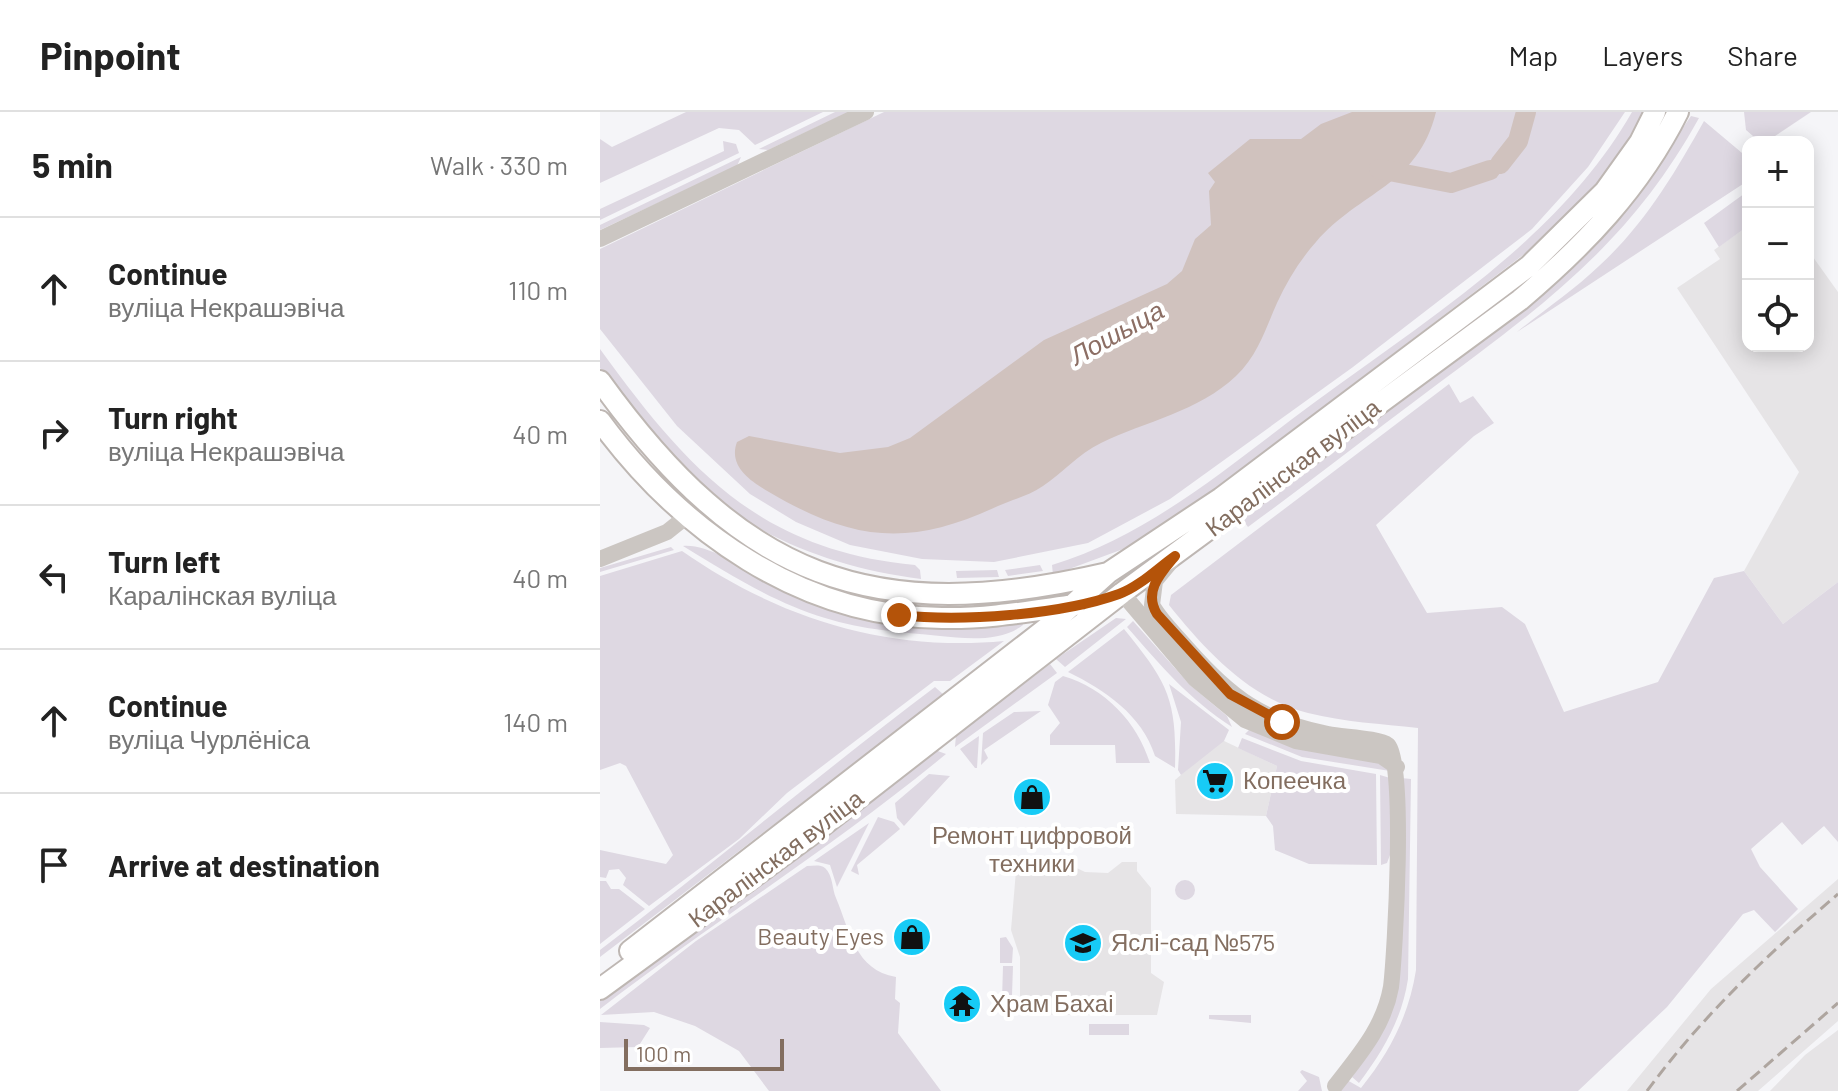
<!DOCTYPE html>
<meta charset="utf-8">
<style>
body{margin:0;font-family:Barlow,sans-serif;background:#f2f2f2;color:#222}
.controls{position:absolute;right:24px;top:24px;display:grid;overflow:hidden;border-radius:16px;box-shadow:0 4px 20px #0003}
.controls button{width:72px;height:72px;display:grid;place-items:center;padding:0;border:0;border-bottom:2px solid #e0e0e0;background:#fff;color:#222;font:40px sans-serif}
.scale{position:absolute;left:24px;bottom:20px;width:160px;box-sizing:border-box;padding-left:8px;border:4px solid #836e60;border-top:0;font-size:22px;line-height:28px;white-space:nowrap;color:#836e60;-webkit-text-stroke:6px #fff;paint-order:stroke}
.stop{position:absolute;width:24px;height:24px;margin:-18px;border:6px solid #b45309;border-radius:50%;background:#fff}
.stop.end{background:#b45309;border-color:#fff;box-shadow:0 2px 8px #0008}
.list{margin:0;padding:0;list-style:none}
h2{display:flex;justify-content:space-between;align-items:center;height:104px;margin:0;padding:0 32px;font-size:34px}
h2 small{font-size:26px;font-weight:400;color:#767676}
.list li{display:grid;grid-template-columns:52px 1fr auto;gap:24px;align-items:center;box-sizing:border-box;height:144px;padding:0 32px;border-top:2px solid #e0e0e0}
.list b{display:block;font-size:30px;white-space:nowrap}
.list p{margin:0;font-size:26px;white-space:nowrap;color:#767676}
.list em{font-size:26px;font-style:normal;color:#767676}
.icon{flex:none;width:44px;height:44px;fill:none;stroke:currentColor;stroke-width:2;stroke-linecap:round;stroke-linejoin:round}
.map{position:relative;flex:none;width:1238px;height:979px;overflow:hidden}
header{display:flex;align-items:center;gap:48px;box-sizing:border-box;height:112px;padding:0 40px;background:#fff;border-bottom:2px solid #e0e0e0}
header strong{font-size:38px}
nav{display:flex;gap:44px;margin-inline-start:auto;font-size:28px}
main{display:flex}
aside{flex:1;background:#fff}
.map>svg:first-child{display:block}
</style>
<header>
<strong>Pinpoint</strong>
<nav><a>Map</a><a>Layers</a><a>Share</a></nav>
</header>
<main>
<aside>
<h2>5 min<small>Walk · 330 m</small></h2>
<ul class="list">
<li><svg class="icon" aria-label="ahead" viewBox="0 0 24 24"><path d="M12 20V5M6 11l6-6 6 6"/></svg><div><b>Continue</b><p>вуліца Некрашэвіча</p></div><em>110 m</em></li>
<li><svg class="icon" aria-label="right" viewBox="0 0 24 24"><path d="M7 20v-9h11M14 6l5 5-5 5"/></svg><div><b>Turn right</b><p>вуліца Некрашэвіча</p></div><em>40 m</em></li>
<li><svg class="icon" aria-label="left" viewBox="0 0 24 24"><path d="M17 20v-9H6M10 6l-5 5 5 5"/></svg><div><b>Turn left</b><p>Каралінская вуліца</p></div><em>40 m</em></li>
<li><svg class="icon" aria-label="ahead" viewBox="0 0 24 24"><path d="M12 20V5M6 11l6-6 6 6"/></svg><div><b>Continue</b><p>вуліца Чурлёніса</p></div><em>140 m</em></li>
<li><svg class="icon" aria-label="arrive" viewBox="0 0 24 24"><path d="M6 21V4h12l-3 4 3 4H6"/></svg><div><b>Arrive at destination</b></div></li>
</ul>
</aside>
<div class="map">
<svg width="1238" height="979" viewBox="0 0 1238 979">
<rect width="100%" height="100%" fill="#f5f5f8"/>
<path fill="#e6e4e6" d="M1148,114V234H1208V138L1238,180V470L1183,512L1144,459L1199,360L1077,176L1120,147L1114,138Z
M622,628L677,654L666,704L576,702L575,668Z
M417,747L462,749L485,760L508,761L522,750H537V759L551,776V861L564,870L557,903H454L420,897V845L411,818Z
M1238,767V909L1158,979H1027L1111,877Z
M1238,918V979H1170L1205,943Z"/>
<path fill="#ded8e2" d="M86,0H223L155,33L139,18L119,16L0,71V27L12,35Z
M235,0H249L168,38L159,37Z
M284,0H1025L988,55L932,117L753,255L570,387L488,431L394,450L322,447L250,433L196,410L150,382L77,314L0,217V137Z
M1032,0H1046L998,72L948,124L589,397L526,436L453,463L452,453C553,422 632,351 715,290C829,206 960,126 1032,0Z
M1144,0H1211L1166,30H1160L1146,18Z
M1091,4L1099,6C1028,135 937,198 823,283C764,327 707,372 648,415L642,407L976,152L1033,88Z
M1104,9L1148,46L1146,70L917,220C944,198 974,178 999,154C1044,113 1075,61 1104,9Z
M123,29L136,32L139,41L0,108V97L124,39Z
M141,45L137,54L0,118V113Z
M1148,79V114L1119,135L1104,111Z
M0,237C87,357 159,438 315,453L320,458L321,467C227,455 143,421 75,353C47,325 24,288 0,256Z
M849,272L860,291L873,284L894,311L874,324L776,413L827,501L902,495L925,512L964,600L1058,570L1114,466L1144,459L1183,512L1238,470V730L1224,714L1202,733L1182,710L1151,737L1160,755L1198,797L1175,820L1154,798L1143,802L1067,895L978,979H737L747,968L761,976C790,940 809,903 816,858L818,616C782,612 744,610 708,601C650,587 605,538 569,493L571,483Z
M83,434C116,431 166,473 199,486C272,515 345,518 422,510L423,513C401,530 367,527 340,524C301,520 262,518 225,506C175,491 127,461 83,434Z
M71,435L74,438L0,460V456Z
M82,439C178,506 286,540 404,529L350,569H334L187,681L139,727L49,794L23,773L26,766L19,757L9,758L6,766L0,765V738L66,752L73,743L26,654L20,651L0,658V464Z
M440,453L443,459L408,464L405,458Z
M397,458L399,465L357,466L356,459Z
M516,506L526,507L465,555L456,547Z
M533,509L590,573L627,604L632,615C590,588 560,553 527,515Z
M524,517C567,570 577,586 575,656L555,644C542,603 505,578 468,560Z
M450,552L457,561L355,635L356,623Z
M463,564C505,576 537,610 550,651H516L515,633H450V623L460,611L448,593L455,570Z
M569,572L629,618L624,629L581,663L578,658L581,610Z
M335,575L344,583L0,845V838C113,752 221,661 335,575Z
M441,599L384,638L388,646L381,653L383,621L414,600Z
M649,618L778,650L790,659L702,645L645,622Z
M379,624L377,656H375L360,637Z
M642,626L701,649L776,662L777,753L709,752L675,738L673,714L666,704L677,654L638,636Z
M335,638L346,642C236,733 114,809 0,897V885L33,867Z
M329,662L350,664L304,714L297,706L295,691Z
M780,663L790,666V743L787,751L781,753Z
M801,666L811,667L808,867C802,907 783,939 759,971L752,965L784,917Z
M278,705L294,710L300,717L257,753L259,763L251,759Z
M269,711L237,775L230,753L214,749Z
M450,724H491V733H450Z
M207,754C213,754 220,752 225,756C233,763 232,777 236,786C250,819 255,858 296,865L295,887L300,891L298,921L341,979H169L139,939L95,914L54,900L1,903L96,829Z
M575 778a10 10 0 1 1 20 0a10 10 0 1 1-20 0Z
M0,769H6L11,777H19L45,797L0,832Z
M406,825L413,836L412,851H400V826Z
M403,854H413L412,883L409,888H402Z
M609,903H651V911L609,907Z
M0,910L44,913L50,916L38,935L0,936Z
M489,912H529V923H489Z
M702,958L719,965L722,979H698L707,969L700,960Z"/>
<path fill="#d0c2be" d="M752,0H836C818,74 760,79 716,130C700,148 687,169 677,191C665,218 658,243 636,264C598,300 546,309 501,331C478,342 463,361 443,374C429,384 413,387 398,394C310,435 254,430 169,380C150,369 128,354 137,330L149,324L240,341L288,335L310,326L444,228L567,172L582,159L595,127L611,113L609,79L615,70L608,61L650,27H701L721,12Z"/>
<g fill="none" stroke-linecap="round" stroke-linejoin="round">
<path stroke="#d0c2be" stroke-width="20" d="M900,52L918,29L926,0
M779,57L851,71L890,58"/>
<g stroke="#beb7b3" stroke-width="24">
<path id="major" d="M0,269C142,466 271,516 508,461
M0,309C81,419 201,505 342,506C387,507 431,499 475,493
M30,839L448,515L508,461L621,386L929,154L1005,79L1040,30L1055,0
M0,877L212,722L522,481L920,188C984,134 1040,76 1078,0"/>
</g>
<path stroke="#cbc6c2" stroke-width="16" d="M0,127L266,0
M0,447L67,420L87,404
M570,451L555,469L552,493C561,509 575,522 587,536C631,586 662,609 728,622C741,625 779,626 788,633C806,649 795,843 791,875C784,915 759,943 735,974
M522,481L595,567L645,608L696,629L781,644L797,655"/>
<use href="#major" stroke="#fff" stroke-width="20"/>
<path stroke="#aea59f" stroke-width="3" stroke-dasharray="12 6" stroke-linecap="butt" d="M1047,979C1102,904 1168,842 1238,782
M1137,979L1238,891"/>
</g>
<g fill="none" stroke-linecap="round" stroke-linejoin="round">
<path stroke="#b45309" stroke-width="10" d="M299,503C361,510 460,503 519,482C539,475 558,456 575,444C561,461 543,479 557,502L630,582L682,610"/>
</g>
<defs>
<g id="supermarket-disc" transform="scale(2)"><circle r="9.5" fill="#17cbf6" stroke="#fff"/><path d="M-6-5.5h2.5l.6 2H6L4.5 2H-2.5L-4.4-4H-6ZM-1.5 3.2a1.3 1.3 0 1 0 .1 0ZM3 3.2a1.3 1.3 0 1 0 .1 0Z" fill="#111"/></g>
<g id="shop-disc" transform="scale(2)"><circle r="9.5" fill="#17cbf6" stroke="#fff"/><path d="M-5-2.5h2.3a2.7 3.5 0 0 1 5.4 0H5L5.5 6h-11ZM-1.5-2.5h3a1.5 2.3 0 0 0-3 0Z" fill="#111"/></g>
<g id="school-disc" transform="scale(2)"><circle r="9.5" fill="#17cbf6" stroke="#fff"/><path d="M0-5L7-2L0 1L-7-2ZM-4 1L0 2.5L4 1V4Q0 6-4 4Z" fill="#111"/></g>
<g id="temple-disc" transform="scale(2)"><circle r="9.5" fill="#17cbf6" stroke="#fff"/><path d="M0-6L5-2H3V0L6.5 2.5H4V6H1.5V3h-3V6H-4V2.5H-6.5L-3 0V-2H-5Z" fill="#111"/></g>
</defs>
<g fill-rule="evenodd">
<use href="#supermarket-disc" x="615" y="669"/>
<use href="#shop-disc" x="432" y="685"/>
<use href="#shop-disc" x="312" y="825"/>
<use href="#school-disc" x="483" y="831"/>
<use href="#temple-disc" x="362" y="892"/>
</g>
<g text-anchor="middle" stroke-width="8" stroke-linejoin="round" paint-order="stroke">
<g font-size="24" fill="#836e60" stroke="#fff">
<text transform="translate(693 356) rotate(-37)" y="8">Каралінская вуліца</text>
<text transform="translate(176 747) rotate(-37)" y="8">Каралінская вуліца</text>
</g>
<g font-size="24" fill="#836e60" stroke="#fff" text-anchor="start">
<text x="643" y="677">Копеечка</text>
<text x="432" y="732" text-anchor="middle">Ремонт цифровой<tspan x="432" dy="28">техники</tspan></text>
<text x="284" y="833" text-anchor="end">Beauty Eyes</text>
<text x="511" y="839">Яслі-сад №575</text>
<text x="390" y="900">Храм Бахаі</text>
</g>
<g font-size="26" font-style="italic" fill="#8c6e64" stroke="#fff">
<text transform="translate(517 221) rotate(-29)" y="9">Лошыца</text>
</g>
</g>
</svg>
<div class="controls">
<button>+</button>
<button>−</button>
<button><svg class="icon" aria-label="locate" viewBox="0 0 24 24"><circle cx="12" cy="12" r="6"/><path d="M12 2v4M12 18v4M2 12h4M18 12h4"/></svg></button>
</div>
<div class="scale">100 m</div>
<div class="stop" style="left:682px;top:610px"></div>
<div class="stop end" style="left:299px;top:503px"></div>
</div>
</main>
